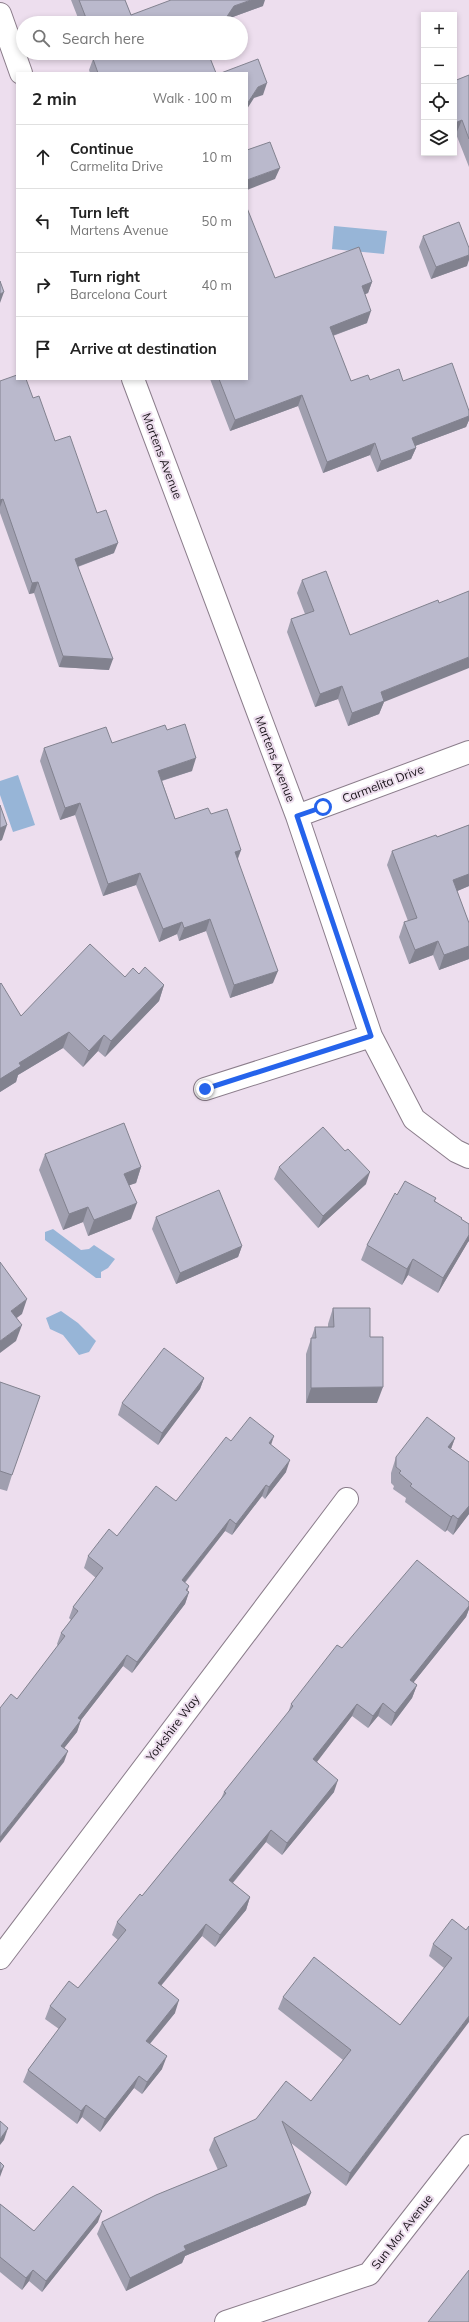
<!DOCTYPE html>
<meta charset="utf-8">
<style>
body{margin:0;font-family:Mulish,sans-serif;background:#f6f6f6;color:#222}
.controls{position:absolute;right:12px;top:12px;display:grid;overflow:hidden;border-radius:0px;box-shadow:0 2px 6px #0003}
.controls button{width:36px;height:36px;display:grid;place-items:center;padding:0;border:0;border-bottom:1px solid #e0e0e0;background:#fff;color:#222;font:20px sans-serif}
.stop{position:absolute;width:12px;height:12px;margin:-9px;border:3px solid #2563eb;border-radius:50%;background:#fff}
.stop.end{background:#2563eb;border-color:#fff;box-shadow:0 1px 4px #0008}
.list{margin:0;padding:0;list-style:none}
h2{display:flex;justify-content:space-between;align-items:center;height:52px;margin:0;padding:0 16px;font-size:17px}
h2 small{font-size:13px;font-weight:400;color:#767676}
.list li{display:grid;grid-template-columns:26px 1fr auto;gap:12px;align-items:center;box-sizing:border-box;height:64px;padding:0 16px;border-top:1px solid #e0e0e0}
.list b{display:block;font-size:15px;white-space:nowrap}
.list p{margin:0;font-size:13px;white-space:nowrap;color:#767676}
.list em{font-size:13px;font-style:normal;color:#767676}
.icon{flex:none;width:22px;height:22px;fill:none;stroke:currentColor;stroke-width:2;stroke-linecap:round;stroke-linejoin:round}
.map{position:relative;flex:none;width:469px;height:2322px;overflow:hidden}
.search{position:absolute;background:#fff;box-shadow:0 2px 6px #0003;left:16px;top:16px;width:232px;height:44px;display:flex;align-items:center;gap:10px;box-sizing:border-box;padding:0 14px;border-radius:22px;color:#767676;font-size:15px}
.panel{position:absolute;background:#fff;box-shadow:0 2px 6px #0003;left:16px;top:72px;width:232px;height:308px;border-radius:0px}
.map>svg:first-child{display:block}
</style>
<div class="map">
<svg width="469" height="2322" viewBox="0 0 469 2322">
<rect width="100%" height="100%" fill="#eddeee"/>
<path fill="#97b5d7" d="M334,226L387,231L384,254L332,249Z
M18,775L35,825L13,832L0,795V781Z
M53,1229L81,1250L89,1249L94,1245L115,1259L108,1268L101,1272V1278H96L45,1240V1232Z
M61,1311L78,1323L96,1341L89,1352L79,1355L63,1335L50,1329L46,1318Z"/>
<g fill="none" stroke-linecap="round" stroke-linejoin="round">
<g stroke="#8b7d8b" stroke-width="24">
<path id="minor" d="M0,14L21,73
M133,379L297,816L371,1036L414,1119L456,1151L469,1157
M297,816L469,752
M205,1089L371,1036
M0,1958L347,1499
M226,2322L369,2274L469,2146"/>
</g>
<use href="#minor" stroke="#fff" stroke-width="22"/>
</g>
<path fill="#a09faf" d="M71,0H125L131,15L263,6L230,18L226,23H80Z
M91,53H208L216,73H90L89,70L93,59Z
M469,75V167L456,134L454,135V81Z
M423,236L467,266L431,279L419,247Z
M275,278L372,282L368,293L365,294L367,323L333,336L351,381L370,380L403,381L469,411V420L466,427L415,446L416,448L411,459L377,472L370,455L323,473L298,406L230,431L210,379H247Z
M0,381L33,398L55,441L97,513L114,553L78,567L109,670L59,667L34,593L29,594L0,513Z
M302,580L350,635L384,702L379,714L348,726L338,699L315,707L287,632L291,619L305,614L297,593Z
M167,730L192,771L162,781L175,819L211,814L241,850L238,859L273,983L230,998L206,931L179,941L177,934L159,942L136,885L103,896L75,815L60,820L40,761L44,748L112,743Z
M469,825V886L457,891L469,923V959L439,970L433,955L409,964L399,937L404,922L408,921L387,865L392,851L437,837Z
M139,974L164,985L159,1001L105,1057L98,1051L83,1067L63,1048L18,1075L16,1082L0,1092V984L21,1016L125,977Z
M45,1154L141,1167L136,1183L129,1185L131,1219L88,1236L83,1222L63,1230L39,1170Z
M279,1167L366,1184L318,1228L274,1179Z
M397,1195L436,1198L435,1201L461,1220L469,1224V1241L468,1242L438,1293L408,1275L402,1285L361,1260L367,1245Z
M156,1217L242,1246L238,1257L176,1284L152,1229Z
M333,1308L370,1337L377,1403H306V1354L315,1327H328V1324Z
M204,1378L200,1389L158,1445L118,1415L122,1403Z
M0,1382L12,1475L7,1491L0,1489Z
M455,1438L451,1449L469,1462V1514L453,1535L447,1530L445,1532L405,1502L406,1498L393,1489L394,1486L391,1483V1473L396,1457Z
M231,1441L271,1445L286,1472L265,1499L262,1496L232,1535L225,1531L185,1583L187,1591L189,1592L185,1604L132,1673L123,1666L81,1720L77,1732L64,1748V1762L17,1699L58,1646L57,1644L61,1633L71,1620L69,1618L73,1607L96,1578L84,1568L88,1556L117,1536L176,1501Z
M469,1602V1609L466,1617L413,1683L417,1685L412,1698L391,1726L378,1716L368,1728L352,1716L317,1762L334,1792L282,1855L266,1842L233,1883L250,1897L246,1910L215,1947L202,1936L161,1986L175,2013L150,2044L162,2069L142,2094L134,2088L100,2132L82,2117L77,2124L23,2082L28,2070L59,2029L45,2019L50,2006L78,1988L118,1940L112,1935L117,1922L142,1896L221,1799L224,1792L288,1713L291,1704L342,1648Z
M466,1930L346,2186L291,2143L306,2205L185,2256L182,2263L126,2291L97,2234L102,2222L218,2170L209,2150L214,2138L311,2101L343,2060L278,2009L283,1997L400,2025L444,1968L429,1956L433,1944Z
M0,2204L34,2231L98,2222L42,2292L29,2281L22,2290L0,2272Z"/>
<path fill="#82828f" d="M251,0H265L263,6L230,18L226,23H219L234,6Z
M267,83L263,95L254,98L247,109V104L258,87Z
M462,120L456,134L454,135V124L455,123Z
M280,168L275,179L247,190V180Z
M469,255V260L467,266L431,279L436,267Z
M372,282L368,293L358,297L362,286Z
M4,292L0,303V294Z
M371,311L367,323L326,338L330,327Z
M302,395L298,406L230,431L235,420Z
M469,416V420L466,427L407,449L412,438Z
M375,443L370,455L323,473L327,462Z
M416,448L411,459L377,472L381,461Z
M3,499L0,507V500Z
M118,543L114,553L71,569L75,559Z
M38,582L34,593L29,594L32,583Z
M63,656L113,659L109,670L59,667Z
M469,657V668L384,702L379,714L348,726L352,713L381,692Z
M342,686L338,699L315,707L320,694Z
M196,758L192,771L154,783L158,771Z
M80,803L75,815L60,820L65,808Z
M7,825L2,840L0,841V828Z
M241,850L236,862L235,852Z
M140,873L136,885L103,896L108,884Z
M469,874V886L448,895L453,880Z
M210,919L206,931L179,941L184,928Z
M182,922L177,934L159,942L163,929Z
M438,941L433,955L409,964L415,950Z
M469,946V959L439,970L444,955Z
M278,971L273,983L230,998L234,985Z
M164,985L159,1001L105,1057L111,1041Z
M69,1032L63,1048L18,1075L16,1082L0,1092V1079L19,1063Z
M104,1035L98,1051L83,1067L89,1051Z
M141,1167L136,1183L119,1189L124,1174Z
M370,1172L366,1184L318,1228L323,1216Z
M137,1203L131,1219L88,1236L94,1220Z
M88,1207L83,1222L63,1230L69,1214Z
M469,1235V1241L468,1242L438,1293L443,1278Z
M242,1246L238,1257L176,1284L180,1273Z
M413,1259L408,1275L402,1285L407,1269Z
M27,1299L22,1314L5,1327L11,1311Z
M22,1325L16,1341L0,1353V1341Z
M204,1378L200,1389L158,1445L162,1433Z
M383,1387L377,1403H306L311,1388Z
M274,1436L270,1448L269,1443Z
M455,1438L449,1454L448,1447Z
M290,1460L286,1472L265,1499L269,1487Z
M266,1485L262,1496L232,1535L236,1524Z
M469,1506V1514L453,1535L458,1519Z
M453,1515L447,1530L445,1532L451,1517Z
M230,1519L225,1531L177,1592L182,1580Z
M189,1586L185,1598L189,1592L185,1604L132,1673L137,1662Z
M469,1606V1609L466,1617L405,1693L410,1680Z
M127,1655L123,1666L74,1729L78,1718Z
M417,1685L412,1698L391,1726L395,1713Z
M383,1703L378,1716L368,1728L373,1716Z
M357,1704L352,1716L309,1772L313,1759Z
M81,1720L77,1732L57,1757L61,1746Z
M68,1751L64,1762L0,1843V1837Z
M338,1780L334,1792L282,1855L287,1843Z
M271,1830L266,1842L224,1893L229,1880Z
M250,1897L246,1910L215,1947L220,1935Z
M206,1924L202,1936L153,1995L158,1983Z
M179,2000L175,2013L142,2053L146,2041Z
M469,2016V2022L346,2186L350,2173Z
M167,2056L162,2069L142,2094L147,2082Z
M139,2076L134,2088L100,2132L105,2119Z
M86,2105L82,2117L77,2124L81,2111Z
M8,2128L4,2140L0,2145V2139Z
M4,2166L0,2177V2171Z
M311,2193L306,2205L185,2256L182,2263L126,2291L130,2278L184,2246Z
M102,2211L98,2222L42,2292L46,2281Z
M33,2270L29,2281L22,2290L26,2278Z"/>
<path fill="#bab9cc" stroke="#82828f" d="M79,0H125L131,15L171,0H251L234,6L224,21L219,23H88Z
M99,53H208L216,73H98L93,59L100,56Z
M258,59L267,83L258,87L247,104V73H221Z
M469,75V139L462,120L455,123L454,121V81Z
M270,142L280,168L247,180V150Z
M247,208L275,278L359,247L372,282L362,286L371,311L330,327L351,381L368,375L370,380L399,369L403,381L452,363L469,411V416L412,438L416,448L381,461L375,443L327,462L302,395L235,420L219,379H247Z
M459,222L469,248V255L436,267L423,236Z
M0,281L4,292L0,294Z
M17,375V379H26L33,398L39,396L55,441L70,436L97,513L106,510L118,543L75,559L113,659L63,656L38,582L32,583L3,499L0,500V381Z
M326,571L350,635L438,600L439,603L469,591V657L381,692L384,701L352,713L342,686L320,694L291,619L314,611L302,580Z
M185,724L196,758L158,771L175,819L208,808L211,814L227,809L241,850L235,852L278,971L234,985L210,919L184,928L182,922L163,929L140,873L108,884L80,803L65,808L44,748L106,727L112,743L165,725L167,730Z
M0,805L7,825L0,828Z
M469,825V874L453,880L469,923V946L444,955L438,941L415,950L404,922L417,918L392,851L436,835L437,837Z
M90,944L125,977L133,968L139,974L145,967L164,985L111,1041L104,1035L89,1051L69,1032L19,1063L21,1066L0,1079V984L1,983L21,1016Z
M124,1123L141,1167L124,1174L137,1203L94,1220L88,1207L69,1214L45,1154Z
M323,1127L345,1151L348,1149L370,1172L323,1216L279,1167Z
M405,1181L436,1198L434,1201L462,1218L461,1219L469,1224V1235L443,1278L413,1259L407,1269L367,1245L395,1193L397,1195Z
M219,1190L242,1246L180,1273L156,1217Z
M0,1262L27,1299L11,1311L22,1325L0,1341Z
M333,1308H370V1337H383V1387L311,1388V1338H316L315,1327H334Z
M164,1348L204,1378L162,1433L122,1403Z
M0,1382L40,1396L12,1475L0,1471Z
M250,1417L274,1436L269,1443L290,1460L269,1487L266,1485L236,1524L230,1519L182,1580L189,1586L186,1590L189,1592L137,1662L127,1655L78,1718L81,1720L61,1746L68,1751L0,1837V1708L11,1694L17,1699L65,1636L61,1633L78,1611L73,1607L103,1568L88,1556L109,1529L117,1536L156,1486L176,1501L226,1437L231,1441Z
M427,1417L455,1438L448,1447L469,1462V1506L458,1519L453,1515L451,1517L410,1486L412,1484L399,1473L401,1471L396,1467V1457Z
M417,1560L469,1602V1606L410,1680L417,1685L395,1713L383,1703L373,1716L357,1704L313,1759L338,1780L287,1843L271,1830L229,1880L250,1897L220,1935L206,1924L158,1983L179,2000L146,2041L167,2056L147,2082L139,2076L105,2119L86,2105L81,2111L28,2070L66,2019L50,2006L69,1981L78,1988L126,1930L117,1922L140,1894L142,1896L226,1793L224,1792L293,1706L291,1704L337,1645L342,1648Z
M452,1919L466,1930L469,1926V2016L350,2173L282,2121L311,2193L184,2246L186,2250L130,2278L102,2222L156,2195L227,2166L214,2138L256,2119L286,2081L311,2101L351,2050L283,1997L314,1957L400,2025L452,1958L433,1944Z
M0,2121L8,2128L0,2139Z
M0,2162L4,2166L0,2171Z
M73,2186L102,2211L46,2281L33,2270L26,2278L0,2257V2204L34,2231Z
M469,2270V2322H428Z"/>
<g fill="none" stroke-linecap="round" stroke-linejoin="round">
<path stroke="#2563eb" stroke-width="5" d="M205,1089L371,1036L297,816L323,807"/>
</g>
<g text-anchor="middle" stroke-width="4" stroke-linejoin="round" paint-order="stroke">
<g font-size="12" fill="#1a141a" stroke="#eddeee">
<text transform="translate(162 456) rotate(69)" y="4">Martens Avenue</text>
<text transform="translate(275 759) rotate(69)" y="4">Martens Avenue</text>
<text transform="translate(383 784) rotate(-21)" y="4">Carmelita Drive</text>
<text transform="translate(173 1728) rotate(-53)" y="4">Yorkshire Way</text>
<text transform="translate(402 2232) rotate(-52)" y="4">Sun Mor Avenue</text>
</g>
</g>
</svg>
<div class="controls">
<button>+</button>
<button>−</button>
<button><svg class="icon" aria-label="locate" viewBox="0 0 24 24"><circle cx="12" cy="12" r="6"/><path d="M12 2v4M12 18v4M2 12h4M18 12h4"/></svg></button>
<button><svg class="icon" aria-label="layers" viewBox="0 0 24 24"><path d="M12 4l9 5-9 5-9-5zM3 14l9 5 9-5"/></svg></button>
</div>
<div class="stop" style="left:323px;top:807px"></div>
<div class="stop end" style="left:205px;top:1089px"></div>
<div class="search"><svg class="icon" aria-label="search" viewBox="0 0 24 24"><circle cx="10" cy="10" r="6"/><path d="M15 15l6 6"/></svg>Search here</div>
<section class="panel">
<h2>2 min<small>Walk · 100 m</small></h2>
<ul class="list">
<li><svg class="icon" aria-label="ahead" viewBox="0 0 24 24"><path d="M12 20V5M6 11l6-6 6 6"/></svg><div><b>Continue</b><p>Carmelita Drive</p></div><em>10 m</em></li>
<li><svg class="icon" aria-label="left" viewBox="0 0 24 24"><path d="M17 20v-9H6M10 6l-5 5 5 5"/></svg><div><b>Turn left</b><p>Martens Avenue</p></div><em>50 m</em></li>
<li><svg class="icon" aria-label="right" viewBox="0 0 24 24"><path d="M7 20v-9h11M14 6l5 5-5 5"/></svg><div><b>Turn right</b><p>Barcelona Court</p></div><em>40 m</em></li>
<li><svg class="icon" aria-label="arrive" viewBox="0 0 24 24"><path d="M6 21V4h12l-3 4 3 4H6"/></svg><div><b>Arrive at destination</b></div></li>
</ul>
</section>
</div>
